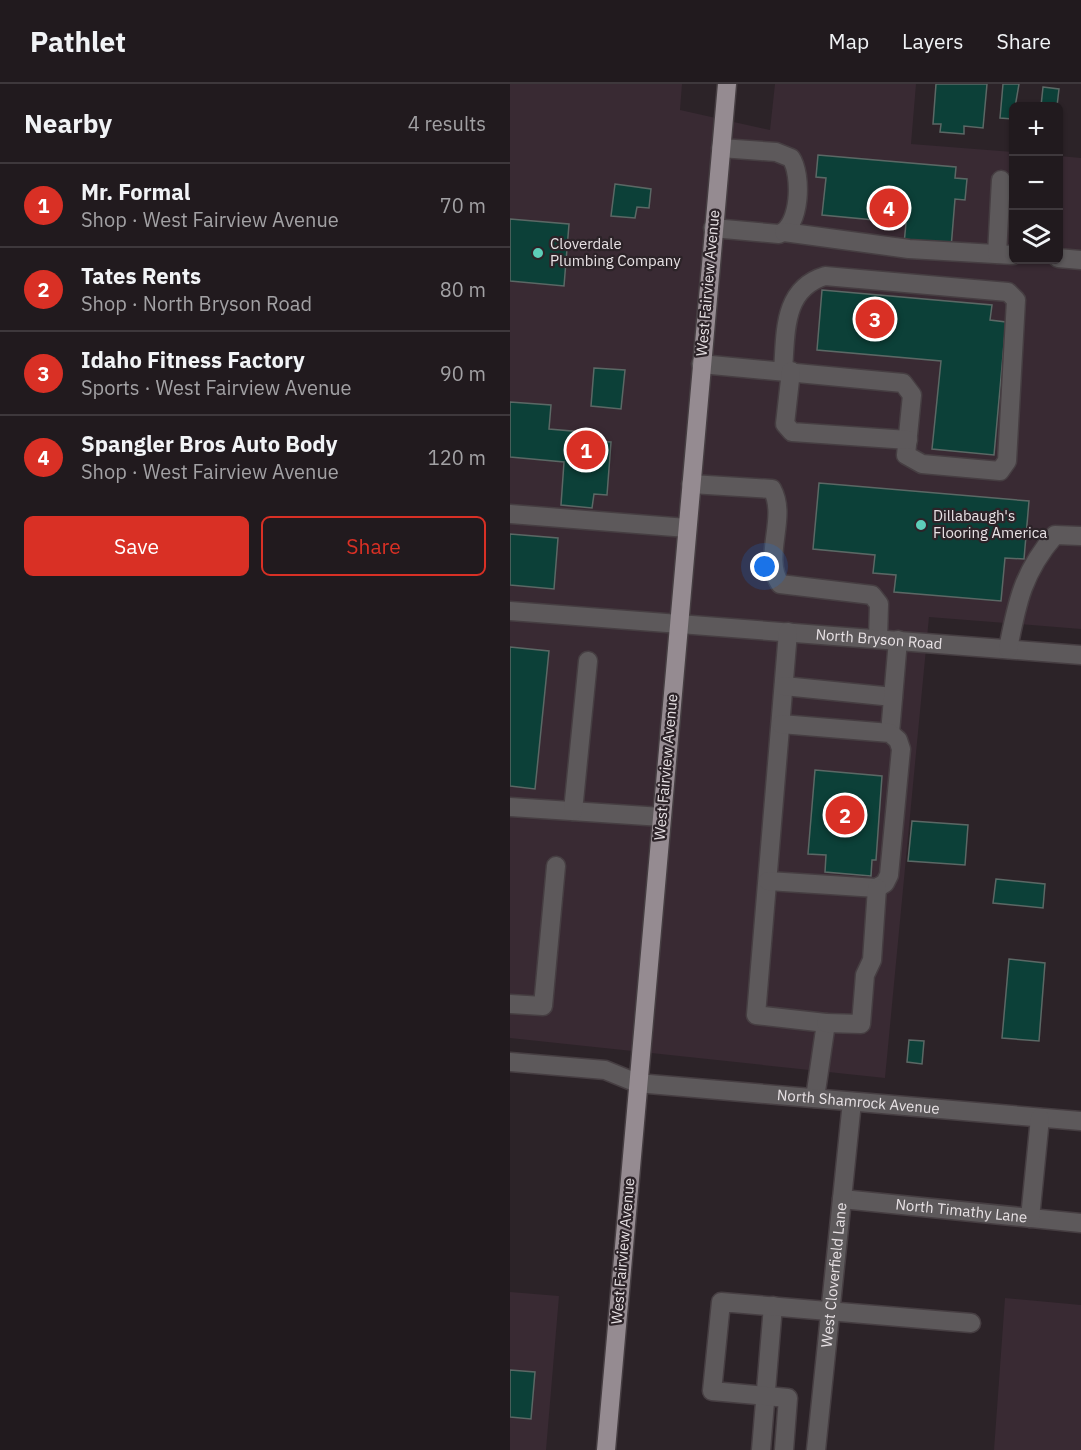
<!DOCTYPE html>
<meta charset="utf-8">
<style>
body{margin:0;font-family:"IBM Plex Sans",sans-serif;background:#292327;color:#f1f3f6}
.controls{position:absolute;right:18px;top:18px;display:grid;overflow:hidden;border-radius:9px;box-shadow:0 2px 4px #0004}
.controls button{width:54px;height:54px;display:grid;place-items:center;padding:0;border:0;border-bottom:2px solid #3e383c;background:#211a1e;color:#f1f3f6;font:30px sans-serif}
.you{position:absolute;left:255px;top:483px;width:21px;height:21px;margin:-15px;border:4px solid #fff;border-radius:50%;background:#1a73e8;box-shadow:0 0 0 9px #1a73e833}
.badge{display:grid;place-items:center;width:39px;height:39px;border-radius:50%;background:#d93025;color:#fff;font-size:20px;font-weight:700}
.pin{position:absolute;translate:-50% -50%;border:3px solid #fff;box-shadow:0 2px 6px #0006}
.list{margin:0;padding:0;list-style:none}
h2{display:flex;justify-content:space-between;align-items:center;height:78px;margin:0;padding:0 24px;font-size:26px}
h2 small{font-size:20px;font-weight:400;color:#a2a1a4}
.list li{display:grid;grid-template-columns:39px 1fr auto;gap:18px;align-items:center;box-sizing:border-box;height:84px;padding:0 24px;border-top:2px solid #3e383c}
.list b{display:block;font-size:22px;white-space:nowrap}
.list p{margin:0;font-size:20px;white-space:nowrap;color:#a2a1a4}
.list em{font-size:20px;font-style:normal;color:#a2a1a4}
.actions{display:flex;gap:12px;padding:18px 24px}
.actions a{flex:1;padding:14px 0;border:2px solid #d93025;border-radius:9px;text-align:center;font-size:21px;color:#d93025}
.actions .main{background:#d93025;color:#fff}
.icon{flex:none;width:33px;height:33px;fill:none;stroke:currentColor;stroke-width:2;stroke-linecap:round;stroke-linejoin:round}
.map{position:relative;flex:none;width:571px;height:1366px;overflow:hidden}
header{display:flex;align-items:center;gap:36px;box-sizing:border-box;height:84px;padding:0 30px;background:#211a1e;border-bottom:2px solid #3e383c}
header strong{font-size:28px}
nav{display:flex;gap:33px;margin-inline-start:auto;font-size:21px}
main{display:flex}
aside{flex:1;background:#211a1e}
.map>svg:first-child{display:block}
</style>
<header>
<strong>Pathlet</strong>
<nav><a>Map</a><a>Layers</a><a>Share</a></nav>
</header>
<main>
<aside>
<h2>Nearby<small>4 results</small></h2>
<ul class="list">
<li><span class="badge">1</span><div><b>Mr. Formal</b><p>Shop · West Fairview Avenue</p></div><em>70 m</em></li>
<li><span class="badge">2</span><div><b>Tates Rents</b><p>Shop · North Bryson Road</p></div><em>80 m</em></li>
<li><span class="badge">3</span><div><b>Idaho Fitness Factory</b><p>Sports · West Fairview Avenue</p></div><em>90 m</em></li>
<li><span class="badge">4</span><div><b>Spangler Bros Auto Body</b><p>Shop · West Fairview Avenue</p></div><em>120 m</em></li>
</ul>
<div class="actions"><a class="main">Save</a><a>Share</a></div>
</aside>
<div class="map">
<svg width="571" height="1366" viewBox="0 0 571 1366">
<rect width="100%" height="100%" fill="#2c2328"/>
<path fill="#392a33" d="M0,0H172L170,26L260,46L265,0H406L401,60L503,68V176H548L549,72L571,74V545L419,533L375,994L0,954Z
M0,1208L49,1212L36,1366H0Z
M495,1214L571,1221V1366H484Z"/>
<path fill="#0c4038" stroke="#5b6865" stroke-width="1.5" d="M426,0H477L473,44L454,42V50L430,48L431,40H423Z
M493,0H509L503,35L490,34Z
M533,3L549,5L547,22H531Z
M308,71L446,83L445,94L457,95L455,116L445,115L441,164L394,160L396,139L312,131L316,94L306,93Z
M105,100L141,105L139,124L127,123L125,134L101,132Z
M0,135L59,140L54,202L0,197Z
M312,206L482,221L480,236L496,238L484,371L422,365L431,277L307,266Z
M84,284L115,286L111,325L81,322Z
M0,318L41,321L39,345L85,349L84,357L101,358L97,411L84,410L82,424L51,421L54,378L0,373Z
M309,399L519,417L514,475L495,474L491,517L384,508L386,491L363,489L365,471L303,465Z
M0,450L48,454L44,505L0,501Z
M0,563L39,567L25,705L0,702Z
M305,686L372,692L366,776H362L361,792L315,788L316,771L298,770Z
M402,737L458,741L455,781L398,777Z
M486,795L535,800L533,824L483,819Z
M499,875L535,879L529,957L492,954Z
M399,956L414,957L412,980L397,978Z
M0,1286L25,1288L21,1335L0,1333Z"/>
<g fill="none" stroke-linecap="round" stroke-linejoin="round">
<g stroke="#463e42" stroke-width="21">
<g id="minor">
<path d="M203,144L269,150C291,143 292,90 281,74L266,68L211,64"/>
<path d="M274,148L399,165L503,171"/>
<path d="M487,170L491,96"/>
<path d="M548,174L571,176"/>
<path d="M191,280L393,299L402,311L396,371L412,380L490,387L497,377L506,216L498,208L315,192C272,205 276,250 273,286"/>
<path d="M281,287L275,340L282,348L398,356"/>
<path d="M181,400L262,405C278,434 252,472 270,500L362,511L369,520L368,555"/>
<path d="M0,430L177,444"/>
<path id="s1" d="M0,527L571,571"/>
<path d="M278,548L246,931L316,939L305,1014"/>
<path d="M498,565C507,518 513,488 545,451L571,452"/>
<path d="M274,602L383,613"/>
<path d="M380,649L388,556"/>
<path d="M0,723L152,733"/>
<path d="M63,727L78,577"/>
<path d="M258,797L367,804L375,799L379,791L391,665L388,656L380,649L271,640"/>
<path d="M0,920L33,922L46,782"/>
<path d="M316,939L351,940L355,891L362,876L367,804"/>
<path id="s2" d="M0,978L95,986L127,999L571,1037"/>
<path id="s3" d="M332,1115L571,1139"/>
<path d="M520,1134L530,1034"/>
<path d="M251,1366L263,1222"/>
<path d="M274,1366L278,1314L202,1307L211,1218L461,1239"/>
<path id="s4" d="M306,1366L342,1018"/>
</g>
</g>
<g stroke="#463e42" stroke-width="21">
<path id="major" d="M96,1366L217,0"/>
</g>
<use href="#minor" stroke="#5d595b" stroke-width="18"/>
<use href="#major" stroke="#958b91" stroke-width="18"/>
</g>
<g fill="#5dceb9" stroke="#2c2328" stroke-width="2">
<circle cx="28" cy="169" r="6"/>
<circle cx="411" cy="441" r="6"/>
</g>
<g text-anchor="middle" stroke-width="4.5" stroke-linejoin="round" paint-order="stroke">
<g font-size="15" fill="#e8e2e5" stroke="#2c2328" text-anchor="start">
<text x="40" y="165">Cloverdale<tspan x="40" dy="17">Plumbing Company</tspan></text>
<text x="423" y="437">Dillabaugh's<tspan x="423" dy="17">Flooring America</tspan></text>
</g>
<g font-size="15" fill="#e8e2e5" stroke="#2c2328">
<text transform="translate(198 199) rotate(-85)" y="5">West Fairview Avenue</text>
<text dy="5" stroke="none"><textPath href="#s1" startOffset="370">North Bryson Road</textPath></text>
<text transform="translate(156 683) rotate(-85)" y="5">West Fairview Avenue</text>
<text dy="5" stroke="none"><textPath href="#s2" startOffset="352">North Shamrock Avenue</textPath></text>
<text dy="5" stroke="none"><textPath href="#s3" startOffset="120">North Timathy Lane</textPath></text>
<text transform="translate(113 1167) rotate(-85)" y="5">West Fairview Avenue</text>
<text dy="5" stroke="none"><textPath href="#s4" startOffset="176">West Cloverfield Lane</textPath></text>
</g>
</g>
</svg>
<div class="controls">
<button>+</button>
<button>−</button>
<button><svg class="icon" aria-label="layers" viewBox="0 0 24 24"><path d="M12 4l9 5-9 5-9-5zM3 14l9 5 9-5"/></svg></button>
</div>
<div class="you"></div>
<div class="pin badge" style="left:76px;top:366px">1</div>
<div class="pin badge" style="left:335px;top:731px">2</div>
<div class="pin badge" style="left:365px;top:235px">3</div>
<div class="pin badge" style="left:379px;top:124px">4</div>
</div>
</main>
